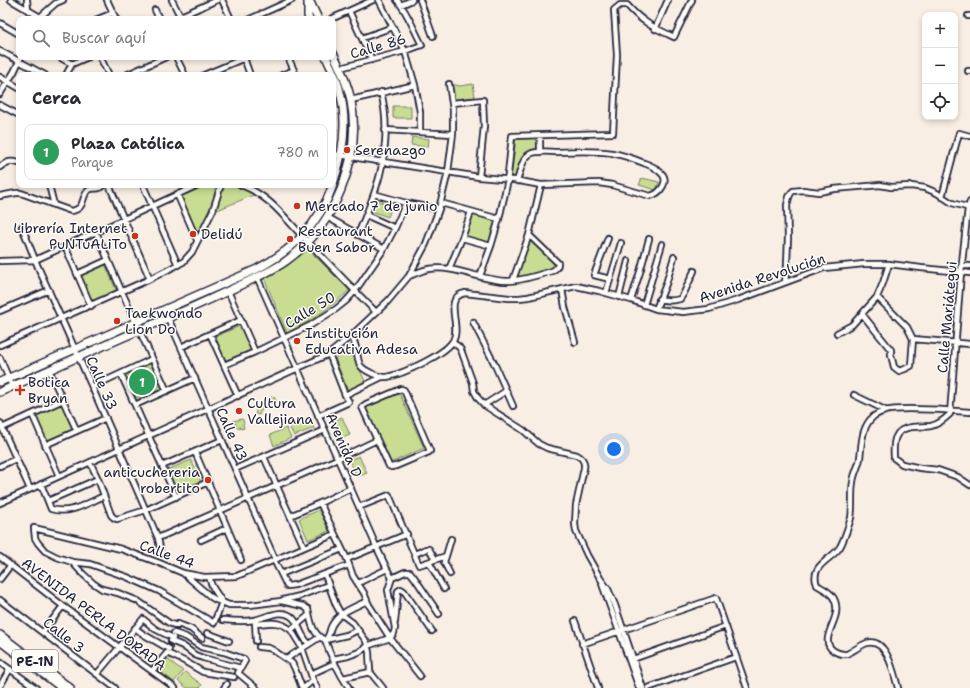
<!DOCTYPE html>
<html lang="es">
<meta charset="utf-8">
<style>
body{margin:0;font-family:"Shantell Sans",sans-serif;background:#f7f7f7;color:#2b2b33}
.controls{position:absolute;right:12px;top:12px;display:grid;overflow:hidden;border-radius:8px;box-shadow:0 2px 6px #0003}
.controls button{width:36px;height:36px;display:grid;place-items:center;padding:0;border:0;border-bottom:1px solid #e1e1e2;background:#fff;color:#2b2b33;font:20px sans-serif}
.you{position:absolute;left:614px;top:449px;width:14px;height:14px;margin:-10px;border:3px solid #fff;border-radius:50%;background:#1a73e8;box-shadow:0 0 0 6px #1a73e833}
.badge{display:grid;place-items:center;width:26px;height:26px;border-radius:50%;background:#c8321e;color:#fff;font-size:13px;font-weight:700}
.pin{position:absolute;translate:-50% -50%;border:2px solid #fff;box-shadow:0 1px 4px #0006}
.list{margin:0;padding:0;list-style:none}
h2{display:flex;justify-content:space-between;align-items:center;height:52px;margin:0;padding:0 16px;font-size:17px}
h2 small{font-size:13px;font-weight:400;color:#7c7c81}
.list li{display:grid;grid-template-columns:26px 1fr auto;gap:12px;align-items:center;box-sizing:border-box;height:56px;margin:0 8px 8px;padding:0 8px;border:1px solid #e1e1e2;border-radius:8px}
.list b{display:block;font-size:15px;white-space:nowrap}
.list p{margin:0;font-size:13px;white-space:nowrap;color:#7c7c81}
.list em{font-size:13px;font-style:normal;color:#7c7c81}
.icon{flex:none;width:22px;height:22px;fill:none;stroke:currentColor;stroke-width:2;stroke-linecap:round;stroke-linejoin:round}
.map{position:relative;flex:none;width:970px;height:688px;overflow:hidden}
.search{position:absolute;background:#fff;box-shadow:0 2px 6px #0003;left:16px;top:16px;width:320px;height:44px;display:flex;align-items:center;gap:10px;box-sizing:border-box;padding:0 14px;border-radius:8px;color:#7c7c81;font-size:15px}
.panel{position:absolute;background:#fff;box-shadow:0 2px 6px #0003;left:16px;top:72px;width:320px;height:116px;border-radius:8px}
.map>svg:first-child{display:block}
</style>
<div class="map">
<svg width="970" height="688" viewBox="0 0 970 688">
<rect width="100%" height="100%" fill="#f8eee4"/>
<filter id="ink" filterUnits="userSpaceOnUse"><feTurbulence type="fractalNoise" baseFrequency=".025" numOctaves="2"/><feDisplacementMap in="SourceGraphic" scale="8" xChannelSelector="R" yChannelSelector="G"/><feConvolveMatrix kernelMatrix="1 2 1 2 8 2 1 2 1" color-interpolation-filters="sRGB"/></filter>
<g filter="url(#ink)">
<path fill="#c8dd92" stroke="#758066" d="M451,84L460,86L473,84L475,97L455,99L453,97Z
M393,106H411V118H393Z
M412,137L429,139L428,147L411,145Z
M538,137V150L530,151L525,154L515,177H511L516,138Z
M642,178L659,182L656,190L639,185Z
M204,185H218C213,204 206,220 198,238L179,196Z
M223,185C236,185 245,189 256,194L215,211Z
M376,200L392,206L388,217L371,211Z
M473,215L496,221L489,244L465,237Z
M530,240L553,261L555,263L553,267L551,269L517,277Z
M307,248L349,290C331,308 310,322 287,333L264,278C280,270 294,261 307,248Z
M105,264L117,292L91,303L79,276Z
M240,326L251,350L226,362L214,337Z
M349,347L365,381L348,390L335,359Z
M151,362L164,390L135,405L121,374Z
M398,390L424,448L390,463L365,405Z
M271,397L275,398L276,401C268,404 262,407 259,415L255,414C258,403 264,404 271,397Z
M59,404L62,405L73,430L72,432L47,442L45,441L35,415Z
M309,417L314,428L294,436L289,426Z
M342,417L350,435L340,439L332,422Z
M242,419L243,420L244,423L243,424L244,428L241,429L240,427L237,428L235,423H234L233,421Z
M286,428L291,438L274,446L270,435Z
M359,456L367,473L357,477L349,460Z
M191,460L201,482L177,492L167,470Z
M319,510L329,531L308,540L299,519Z
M166,658L183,671L174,682L158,670Z
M185,672L202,685L200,688H187L178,681Z"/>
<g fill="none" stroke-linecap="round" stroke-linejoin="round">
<g stroke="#22223b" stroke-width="8">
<path id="minor" d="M11,0L40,17
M27,0L28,10
M107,0L116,19
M172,0L180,16
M222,0L231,19
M379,0L405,51L415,85L420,112V131
M420,0L433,36
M401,5L412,0
M155,10L159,19
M349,11L372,60
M968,16H970
M39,19L40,17L56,3L63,0
M98,19L113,13
M174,19L217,0
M250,19L292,0
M331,19L373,0
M0,23L19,34
M655,29L668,0
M362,38L393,27
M0,51L45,75
M59,57L72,64
M100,57L109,75
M176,57L185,75
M288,57L296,75
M244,58L250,75
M340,68L405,51L422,45C414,30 408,13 397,0
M968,71H970
M66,75L72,64L88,57
M126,75L166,57
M204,75L247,57
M282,75L294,70
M0,77L19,88
M0,94L14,72L21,57
M351,100L415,85
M452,103L483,100L484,126L479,177
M0,105L19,115
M385,130L453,134
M540,136V152
M333,154L479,177L514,180L541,185L599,183L612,185L650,196C660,194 671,180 660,172C656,168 650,165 644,163C634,159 623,155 612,153C594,150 575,151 557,152C549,152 538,150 530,154C522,158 520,173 517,181
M0,167C7,161 11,161 19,163
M49,185L54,205
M109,185L150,279
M143,185L178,265
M241,185C271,196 286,220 308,242C330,265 353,289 376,312
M177,194L197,240
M374,194L406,203L439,209
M0,196L16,193H21L71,211C87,209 80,196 89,190C94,186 98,192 103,185
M942,197L959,133L970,136
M970,202L968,208L961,272L950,414C945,419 939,424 931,426C925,427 918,426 912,427C893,429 893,443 894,458L902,464L920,468L938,470L958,477L970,485
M441,203L499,219
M366,215L395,228
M327,217L384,249
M22,227L38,267L92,387L158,538L160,548
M96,232L122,292L167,391
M358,235C364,219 371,204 376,188C386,158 389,123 381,92
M462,238L491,246
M608,238L594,275L610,279
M65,246L91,306
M0,261L35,260L198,185
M962,266H970
M449,269L462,238L471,212
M77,274L108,260
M409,276C415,274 422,270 429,269C455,265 482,281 507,281C522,281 538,275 552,271C556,269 558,267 558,263L529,235
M480,276L491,246L499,219L507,184L512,136L613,133L617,55L614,10L620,5H627C642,22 654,28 674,37L692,0
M257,277L359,507L376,546L387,569L392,578
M513,280L529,235L541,185
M785,282L787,265L788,237L787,205L789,197L791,193L793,191L803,190L819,192L834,189L869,186L880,185L891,187L911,186L925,188L937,193L952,203L970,208
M562,289L565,307L575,342
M228,291L255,352
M606,293L621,243
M619,297L628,261
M877,297L907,327L913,339L970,344
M659,299C667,301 673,301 680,299L684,293L694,271
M631,300L640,272L649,239
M644,305L662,244
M656,309L666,284L674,257
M0,311L49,290
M862,314L891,350V355L894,367L899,371L905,369L911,366L913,339
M168,318L275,559
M473,322L494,363L513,406
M837,333L852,325L877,297L883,283L889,264
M210,334L238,396
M351,336C356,343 357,351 358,359C359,360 359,364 360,365C364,371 380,378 387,377C403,374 444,355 453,341C462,325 442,298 465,293L509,298H519L528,297L576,286L599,291L631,300L656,309L683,312L709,309L738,300L824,268L864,264H889L921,268L970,273
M452,342L459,347L461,350L473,383L474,391L478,398L484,405L523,430L539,444L547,448L577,455C583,458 585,462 584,468L576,505L575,524L576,531L587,555L600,578L608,589L615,605L643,688
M0,345L150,279L183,262L192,252L213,210L221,185
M181,347L241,320
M0,358L12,386
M224,365L255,352L311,325L336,309L346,301L355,291L384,249L395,228L406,203
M49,370L77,431
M121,374L176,497
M92,387L152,359
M401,389L404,390L430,451L429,452L396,466L391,467L389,466L362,407L366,404Z
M345,395L382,377
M854,395L885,410
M135,405L195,378
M484,405L506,391
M32,414L59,476
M318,416L349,402L345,395L329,354
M0,423L30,489
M2,428L63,400
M45,445L106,418
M195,452L241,560
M264,457L304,547
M90,462L98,479L110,512C111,516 113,518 117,519L146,510L208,482
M0,466L16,459
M162,466L222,440
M235,469L325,430
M41,484L51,509C69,515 88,503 104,496
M48,501L98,479
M0,503L329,354L351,336L388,301L409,276L426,244L439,209L448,172L453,134V110L449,84
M320,503L347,559L353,576L364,593L369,605L390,638L420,676
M359,507L389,495L419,565L446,556L451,539
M290,516L320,503L351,488
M158,538L337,459L377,440
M201,540L227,528
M415,554L426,549H429L435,559
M446,556L444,562L450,574
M0,557L63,606L175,688
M347,559L407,534
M274,560L287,586L295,585L349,565
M72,562L83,574L93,583L102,589L118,593L138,601L169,623L177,626
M429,562L444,589
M183,573L211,597L216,600L222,602L214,623L159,591L127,577L90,564L72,562L57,557L45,551L38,543L35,538L34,528L121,549L157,562L183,573L204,577L237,576L335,534
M281,574L342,549
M325,575L336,605L341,614L353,623L366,641L369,652L370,672L383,688
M211,577L210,579C210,587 219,595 222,602L229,605H250L281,601L303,606L308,609C311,622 312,634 325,640C331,657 339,673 349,688
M0,579L10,566
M358,583L387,569
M602,584L639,688
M0,600L115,688
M283,600L300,596L328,585
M309,615L291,630L302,648L313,680L317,688
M223,620C234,621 244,622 254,620C266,618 282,607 293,618C297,622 299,628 302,634C304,638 306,641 309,644
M255,621L256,641
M575,621L598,688
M395,622L398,591L401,589L404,591L432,631
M178,624L191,629L202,638
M255,624C270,623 279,620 291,630
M135,628L143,634L169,649
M43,632L63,606
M174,633L186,637L201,647L224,652L244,659L245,661L238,673L256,688
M207,633L229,641
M325,640C330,636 329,630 332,625C339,612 355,607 367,601
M325,640L347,635L358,630
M171,641L183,646L195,655L203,658L241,668
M582,644L716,598L747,688
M259,647L269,648L273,650L292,663L295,669L302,688
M287,659L292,655L320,637
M333,659L348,656L359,652L367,646L390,638L394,633L395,628L388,590L392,578L405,572H410L414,577L439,614
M633,659L726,626
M0,662L36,688
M152,671L167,653L184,661L203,672L234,677
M97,674L143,619L155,629L173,638
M311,674L335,663
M343,678L370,672
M0,686L10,669
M224,688L227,684
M304,688L313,680
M648,688L736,657
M898,688C894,674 887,637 867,643C861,645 853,651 847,654C838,655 826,649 828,638C830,625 840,615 835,601C832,593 824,589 817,585C809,565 832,560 840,547C845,538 848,527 851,518C853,506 851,493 853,482C854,473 859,466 860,458C862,443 861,427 874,416C877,414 881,412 885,411C892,409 901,409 909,409C929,409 950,410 970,412"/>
</g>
<g stroke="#22223b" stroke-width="10">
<path id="primary" d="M308,0V16L309,19
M309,0L318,19
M326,57C331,68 338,80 340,92C348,123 343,155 333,184
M0,382L257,269C293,250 319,225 333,185
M0,392C53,368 107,344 161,321C191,308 220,295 249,281C262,275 275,269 286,261C335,226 362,159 351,101C348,84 340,68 333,53"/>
</g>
<g stroke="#22223b" stroke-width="10">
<path id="trunk" d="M0,635L70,688
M0,641L62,688"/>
</g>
<use href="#minor" stroke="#fdfcf7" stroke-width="4.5"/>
<use href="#primary" stroke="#fdfcf7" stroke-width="7"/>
<use href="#trunk" stroke="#fdfcf7" stroke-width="7"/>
</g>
</g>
<g fill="#c8321e" stroke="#fdfcf7" stroke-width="1.5">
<circle cx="347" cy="150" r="4"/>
<circle cx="297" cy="206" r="4"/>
<circle cx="193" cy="234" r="4"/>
<circle cx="135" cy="236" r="4"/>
<circle cx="290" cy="239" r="4"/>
<circle cx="117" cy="321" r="4"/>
<circle cx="297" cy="341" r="4"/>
<path d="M18 384h4v4h4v4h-4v4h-4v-4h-4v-4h4z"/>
<circle cx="239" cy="411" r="4"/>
<circle cx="208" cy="480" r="4"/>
</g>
<g text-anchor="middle" stroke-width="3" stroke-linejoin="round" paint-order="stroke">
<rect fill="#fdfcf7" stroke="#646373" stroke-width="1" x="12" y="650" width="46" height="22" rx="3"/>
<g font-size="13" font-weight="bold" fill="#22223b">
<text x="35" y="666">PE-1N</text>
</g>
<g font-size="14" fill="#22223b" stroke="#fdfcf7">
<text transform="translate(378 46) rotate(-16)" y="5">Calle 86</text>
<text transform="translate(762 278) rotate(-18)" y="5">Avenida Revolución</text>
<text transform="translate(310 310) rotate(-31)" y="5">Calle 50</text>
<text transform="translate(947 317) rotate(-85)" y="5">Calle Mariátegui</text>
<text transform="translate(102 383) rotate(66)" y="5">Calle 33</text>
<text transform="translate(232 434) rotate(66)" y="5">Calle 43</text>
<text transform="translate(344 445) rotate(66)" y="5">Avenida D</text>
<text transform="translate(167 554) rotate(20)" y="5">Calle 44</text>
<text transform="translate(94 614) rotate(37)" y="5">AVENIDA PERLA DORADA</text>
<text transform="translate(64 635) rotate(38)" y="5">Calle 3</text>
</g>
<g font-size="14" fill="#22223b" stroke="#fdfcf7" text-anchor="start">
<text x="355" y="155">Serenazgo</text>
<text x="305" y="211">Mercado 7 de junio</text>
<text x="127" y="233" text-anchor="end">Librería Internet<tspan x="127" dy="16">PuNTuALiTo</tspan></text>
<text x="298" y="236">Restaurant<tspan x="298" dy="16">Buen Sabor</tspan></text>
<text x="201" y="239">Delidú</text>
<text x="125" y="318">Taekwondo<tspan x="125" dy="16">Lion Do</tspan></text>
<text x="305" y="338">Institución<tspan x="305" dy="16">Educativa Adesa</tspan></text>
<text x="28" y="387">Botica<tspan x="28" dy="16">Bryan</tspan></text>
<text x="247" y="408">Cultura<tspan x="247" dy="16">Vallejiana</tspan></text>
<text x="200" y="477" text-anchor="end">anticuchereria<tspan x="200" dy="16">robertito</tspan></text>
</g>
</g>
</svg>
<div class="controls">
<button>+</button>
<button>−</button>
<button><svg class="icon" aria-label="locate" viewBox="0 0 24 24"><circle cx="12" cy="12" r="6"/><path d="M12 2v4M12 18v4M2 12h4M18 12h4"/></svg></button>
</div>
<div class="you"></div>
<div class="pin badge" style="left:142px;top:382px;background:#2e9e5b">1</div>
<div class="search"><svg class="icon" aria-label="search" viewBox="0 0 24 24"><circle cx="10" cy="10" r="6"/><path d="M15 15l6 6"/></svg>Buscar aquí</div>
<section class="panel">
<h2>Cerca<small></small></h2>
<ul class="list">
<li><span class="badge" style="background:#2e9e5b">1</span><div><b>Plaza Católica</b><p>Parque</p></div><em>780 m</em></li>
</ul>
</section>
</div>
